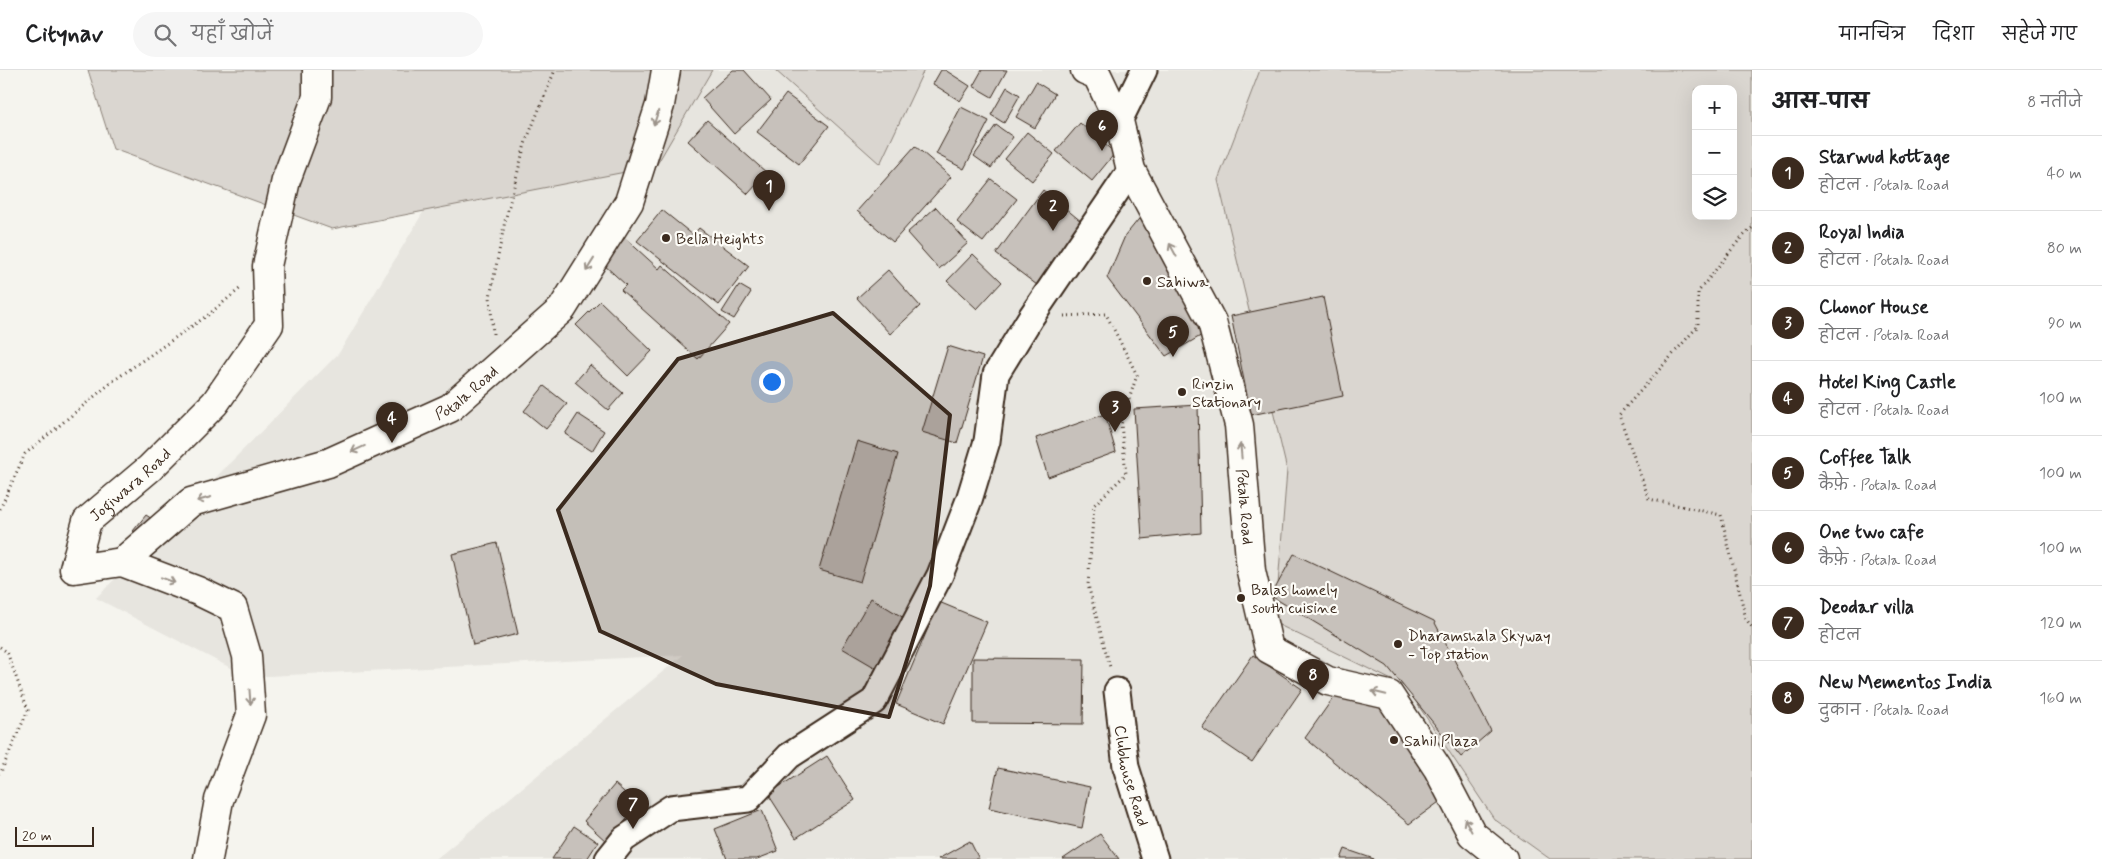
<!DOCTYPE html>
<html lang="hi">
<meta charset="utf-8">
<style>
body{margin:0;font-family:Mynerve,"Playpen Sans Deva",sans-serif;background:#f6f6f6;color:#202124}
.controls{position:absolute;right:15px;top:15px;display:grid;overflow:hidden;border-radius:10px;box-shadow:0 5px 20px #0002}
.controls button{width:45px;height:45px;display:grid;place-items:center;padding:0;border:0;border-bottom:1px solid #e0e0e0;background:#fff;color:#202124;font:25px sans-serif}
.scale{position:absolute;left:15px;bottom:12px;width:79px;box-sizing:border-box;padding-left:5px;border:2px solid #3b2a1e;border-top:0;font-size:14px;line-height:18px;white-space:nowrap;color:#3b2a1e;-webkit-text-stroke:4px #fdfcf7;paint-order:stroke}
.you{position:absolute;left:771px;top:311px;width:18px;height:18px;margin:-12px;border:4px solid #fff;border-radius:50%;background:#1a73e8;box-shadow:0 0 0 8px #1a73e833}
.badge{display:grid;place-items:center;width:32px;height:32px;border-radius:50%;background:#3b2a1e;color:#fff;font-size:16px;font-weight:700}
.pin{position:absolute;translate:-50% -41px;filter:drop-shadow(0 1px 2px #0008)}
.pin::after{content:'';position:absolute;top:26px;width:18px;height:15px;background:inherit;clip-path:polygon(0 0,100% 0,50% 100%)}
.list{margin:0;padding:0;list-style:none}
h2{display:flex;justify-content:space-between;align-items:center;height:65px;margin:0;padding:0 20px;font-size:21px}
h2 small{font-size:16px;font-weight:400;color:#757577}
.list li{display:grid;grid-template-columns:32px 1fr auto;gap:15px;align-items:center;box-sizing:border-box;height:75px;padding:0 20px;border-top:1px solid #e0e0e0}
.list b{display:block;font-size:19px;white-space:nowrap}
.list p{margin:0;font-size:16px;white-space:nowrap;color:#757577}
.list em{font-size:16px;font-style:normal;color:#757577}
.icon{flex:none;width:28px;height:28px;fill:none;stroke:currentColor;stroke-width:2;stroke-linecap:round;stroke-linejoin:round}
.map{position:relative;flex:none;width:1752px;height:789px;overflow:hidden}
header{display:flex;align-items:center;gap:30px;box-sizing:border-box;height:70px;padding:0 25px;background:#fff;border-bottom:1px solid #e0e0e0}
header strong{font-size:24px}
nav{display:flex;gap:28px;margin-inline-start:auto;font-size:18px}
.search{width:350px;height:45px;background:#f6f6f6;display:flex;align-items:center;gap:12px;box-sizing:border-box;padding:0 18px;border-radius:28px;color:#757577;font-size:19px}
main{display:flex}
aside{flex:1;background:#fff}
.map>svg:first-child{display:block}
</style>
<header>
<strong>Citynav</strong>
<div class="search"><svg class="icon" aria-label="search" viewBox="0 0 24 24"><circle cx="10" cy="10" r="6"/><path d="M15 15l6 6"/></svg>यहाँ खोजें</div>
<nav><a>मानचित्र</a><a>दिशा</a><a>सहेजे गए</a></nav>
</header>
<main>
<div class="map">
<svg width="1752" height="789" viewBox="0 0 1752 789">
<rect width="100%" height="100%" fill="#f5f4ee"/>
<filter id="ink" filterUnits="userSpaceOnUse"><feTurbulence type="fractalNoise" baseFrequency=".02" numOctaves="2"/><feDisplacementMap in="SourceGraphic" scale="10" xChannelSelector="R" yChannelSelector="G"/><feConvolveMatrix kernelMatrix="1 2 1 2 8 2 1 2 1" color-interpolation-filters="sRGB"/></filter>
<g filter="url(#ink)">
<path fill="#e7e5df" d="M508,0H1385L1687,789H436L683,585L248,607L96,528L339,283Z"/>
<path fill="#dad6d0" stroke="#8a8077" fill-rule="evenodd" d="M88,0H712L656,96L332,159L113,79Z
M775,0H924L880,94Z
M1260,0H1752V789H1550L1494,749L1406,617L1275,553L1287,400L1218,110ZM1696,19H1733V146H1696Z"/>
<path fill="#c7c1bb" stroke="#3b2a1e" d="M733,0H744L771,30L734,64L702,28Z
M941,0H945L970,16L960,31L933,14Z
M982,0H1007L992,27L973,16Z
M1036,12L1055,24L1035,58L1016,47Z
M1007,17L1020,25L1004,53L991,45Z
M786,24L829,56L799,94L757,62Z
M961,37L989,51L964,99L936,84Z
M707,50L767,103L748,124L688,71Z
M1080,53L1115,83L1092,111L1056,81Z
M996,55L1013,67L991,98L974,86Z
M1027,62L1054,84L1032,111L1005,89Z
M915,76L951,107L893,172L857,141Z
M991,109L1017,129L983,172L957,152Z
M1043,120L1082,152L1037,215L996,184Z
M1159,124L1223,253L1166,286L1107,208L1125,166Z
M936,137L968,173L939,199L907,163Z
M662,140L693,165L699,158L749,196L719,235L637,171Z
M625,168L659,199L662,195L729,254L698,289L621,220L626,215L603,194Z
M973,184L1002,212L977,239L947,211Z
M888,200L920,236L890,264L857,228Z
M739,215L751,222L734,249L722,242Z
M1323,227L1343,326L1251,345L1231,246Z
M600,231L652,281L628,306L576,255Z
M948,276L983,287L957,373L922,362Z
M590,295L623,323L608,340L575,312Z
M544,316L567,334L546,359L524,341Z
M1198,335L1201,463L1142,469L1134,339Z
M578,344L604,361L592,381L565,364Z
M1105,344L1116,382L1048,407L1036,368Z
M857,371L898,384L860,512L819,500Z
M146,445L166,458L151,474L133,461Z
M497,473L518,564L473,575L452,484Z
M1294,484L1434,551L1491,661L1461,687L1387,596L1271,526Z
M871,528L904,548L876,598L842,578Z
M939,532L987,552L943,654L896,634Z
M1253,585L1302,619L1252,692L1202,658Z
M973,588L1084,589L1083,654L973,653Z
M1338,621L1378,634L1405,662L1446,727L1409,754L1305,668Z
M827,686L855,730L796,768L768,724Z
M998,698L1090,717L1082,758L989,738Z
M615,714L639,735L607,772L584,751Z
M762,740L778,781L757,789H727L715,759Z
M574,756L598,772L587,789H552Z
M1100,764L1119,789H1063Z
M970,771L979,789H938Z
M1345,779L1374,789H1341Z"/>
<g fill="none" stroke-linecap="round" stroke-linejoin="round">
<g stroke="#3b2a1e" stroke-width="29">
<g id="street">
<path d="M1119,51L1144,0"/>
<path id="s1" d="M1117,621L1126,697L1155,789"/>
<path d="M608,789L624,769L671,738L748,729L789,686L874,631L940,505L969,430L987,371L996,304L1031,247L1131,100"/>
</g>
</g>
<g stroke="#3b2a1e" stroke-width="31">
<g id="secondary">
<path id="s2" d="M1085,0L1097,5L1119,51L1131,100L1212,252L1239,355L1251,501L1269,579L1328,611L1389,625L1438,699L1472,764L1503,789"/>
<path id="s3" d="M122,492L191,432L328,393L450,338L562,239L629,132L660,35L666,0"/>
<path id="s4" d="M208,789L219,730L251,645L247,586L233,538L198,521L122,492L74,499L87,451L150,398L215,333L269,255L267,196L286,110L317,27V0"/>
</g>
</g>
<path stroke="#3b2a1e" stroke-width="3" stroke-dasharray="1 4" stroke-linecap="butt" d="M1752,158L1740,169L1698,222V256L1619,345L1649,429L1721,445L1746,549L1752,557
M1064,246L1106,244L1137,305L1121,354L1126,404L1094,435L1088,515L1110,597
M493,264L490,227L505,151L525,74L555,0
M0,439L25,384L113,311L208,245L242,217
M0,577L7,582L28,640L0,704"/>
<use href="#street" stroke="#fdfcf7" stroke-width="25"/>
<use href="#secondary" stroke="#fdfcf7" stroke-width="28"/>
</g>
<defs><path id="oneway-shaft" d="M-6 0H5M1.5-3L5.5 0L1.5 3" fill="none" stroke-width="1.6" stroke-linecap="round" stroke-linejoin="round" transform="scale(1.25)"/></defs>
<g stroke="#9c938a">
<use href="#oneway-shaft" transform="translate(656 48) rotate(108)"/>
<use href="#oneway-shaft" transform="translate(1173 180) rotate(-118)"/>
<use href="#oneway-shaft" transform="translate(590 195) rotate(122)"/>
<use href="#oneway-shaft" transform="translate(358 379) rotate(156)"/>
<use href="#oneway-shaft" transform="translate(1241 381) rotate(-95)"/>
<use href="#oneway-shaft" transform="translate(204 429) rotate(164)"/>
<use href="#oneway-shaft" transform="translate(168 510) rotate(21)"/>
<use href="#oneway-shaft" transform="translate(1379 623) rotate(-167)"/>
<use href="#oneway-shaft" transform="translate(250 627) rotate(86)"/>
<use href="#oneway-shaft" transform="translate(1468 755) rotate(-118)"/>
</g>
</g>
<path fill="#3b2a1e" fill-opacity="0.2" stroke="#3b2a1e" stroke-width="4" stroke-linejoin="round" d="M833,243L950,345L930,516L889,647L716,614L600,561L558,440L678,289Z"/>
<g fill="#3b2a1e" stroke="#fdfcf7" stroke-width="2">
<circle cx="666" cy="168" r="5"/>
<circle cx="1147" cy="211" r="5"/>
<circle cx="1182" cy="322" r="5"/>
<circle cx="1241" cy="528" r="5"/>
<circle cx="1398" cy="574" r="5"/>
<circle cx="1394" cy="670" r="5"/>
</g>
<g text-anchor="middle" stroke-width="4.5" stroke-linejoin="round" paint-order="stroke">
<g font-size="16" fill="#3b2a1e" stroke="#fdfcf7" text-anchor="start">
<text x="676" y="174">Bella Heights</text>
<text x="1157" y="217">Sahiwa</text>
<text x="1192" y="319">Rinzin<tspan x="1192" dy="18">Stationary</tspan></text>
<text x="1251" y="525">Balas homely<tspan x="1251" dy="18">south cuisine</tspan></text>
<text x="1408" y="571">Dharamshala Skyway<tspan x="1408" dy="18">- Top station</tspan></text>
<text x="1404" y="676">Sahil Plaza</text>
</g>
<g font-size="16" fill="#3b2a1e" stroke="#fdfcf7">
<text dy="6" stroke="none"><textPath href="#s3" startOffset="390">Potala Road</textPath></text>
<text dy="6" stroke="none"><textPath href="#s4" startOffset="535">Jogiwara Road</textPath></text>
<text dy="6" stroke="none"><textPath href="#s2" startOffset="475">Potala Road</textPath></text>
<text dy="6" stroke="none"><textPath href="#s1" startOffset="86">Clubhouse Road</textPath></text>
</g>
</g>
</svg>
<div class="controls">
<button>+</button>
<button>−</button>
<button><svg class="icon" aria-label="layers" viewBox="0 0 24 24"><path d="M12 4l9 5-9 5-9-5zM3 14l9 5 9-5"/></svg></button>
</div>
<div class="scale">20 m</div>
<div class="you"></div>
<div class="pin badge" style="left:769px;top:141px">1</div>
<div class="pin badge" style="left:1053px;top:161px">2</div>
<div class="pin badge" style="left:1115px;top:362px">3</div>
<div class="pin badge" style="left:392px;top:373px">4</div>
<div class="pin badge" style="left:1173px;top:287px">5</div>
<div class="pin badge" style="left:1102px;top:81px">6</div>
<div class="pin badge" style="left:633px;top:759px">7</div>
<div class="pin badge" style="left:1313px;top:630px">8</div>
</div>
<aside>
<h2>आस-पास<small>8 नतीजे</small></h2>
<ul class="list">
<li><span class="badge">1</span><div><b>Starwud kottage</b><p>होटल · Potala Road</p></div><em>40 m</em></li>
<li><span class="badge">2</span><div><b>Royal India</b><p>होटल · Potala Road</p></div><em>80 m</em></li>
<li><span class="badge">3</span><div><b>Chonor House</b><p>होटल · Potala Road</p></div><em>90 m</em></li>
<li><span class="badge">4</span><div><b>Hotel King Castle</b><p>होटल · Potala Road</p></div><em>100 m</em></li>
<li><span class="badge">5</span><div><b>Coffee Talk</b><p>कैफ़े · Potala Road</p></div><em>100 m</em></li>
<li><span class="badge">6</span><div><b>One two cafe</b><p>कैफ़े · Potala Road</p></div><em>100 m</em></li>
<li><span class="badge">7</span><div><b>Deodar villa</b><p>होटल</p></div><em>120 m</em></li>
<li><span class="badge">8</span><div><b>New Mementos India</b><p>दुकान · Potala Road</p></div><em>160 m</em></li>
</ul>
</aside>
</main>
